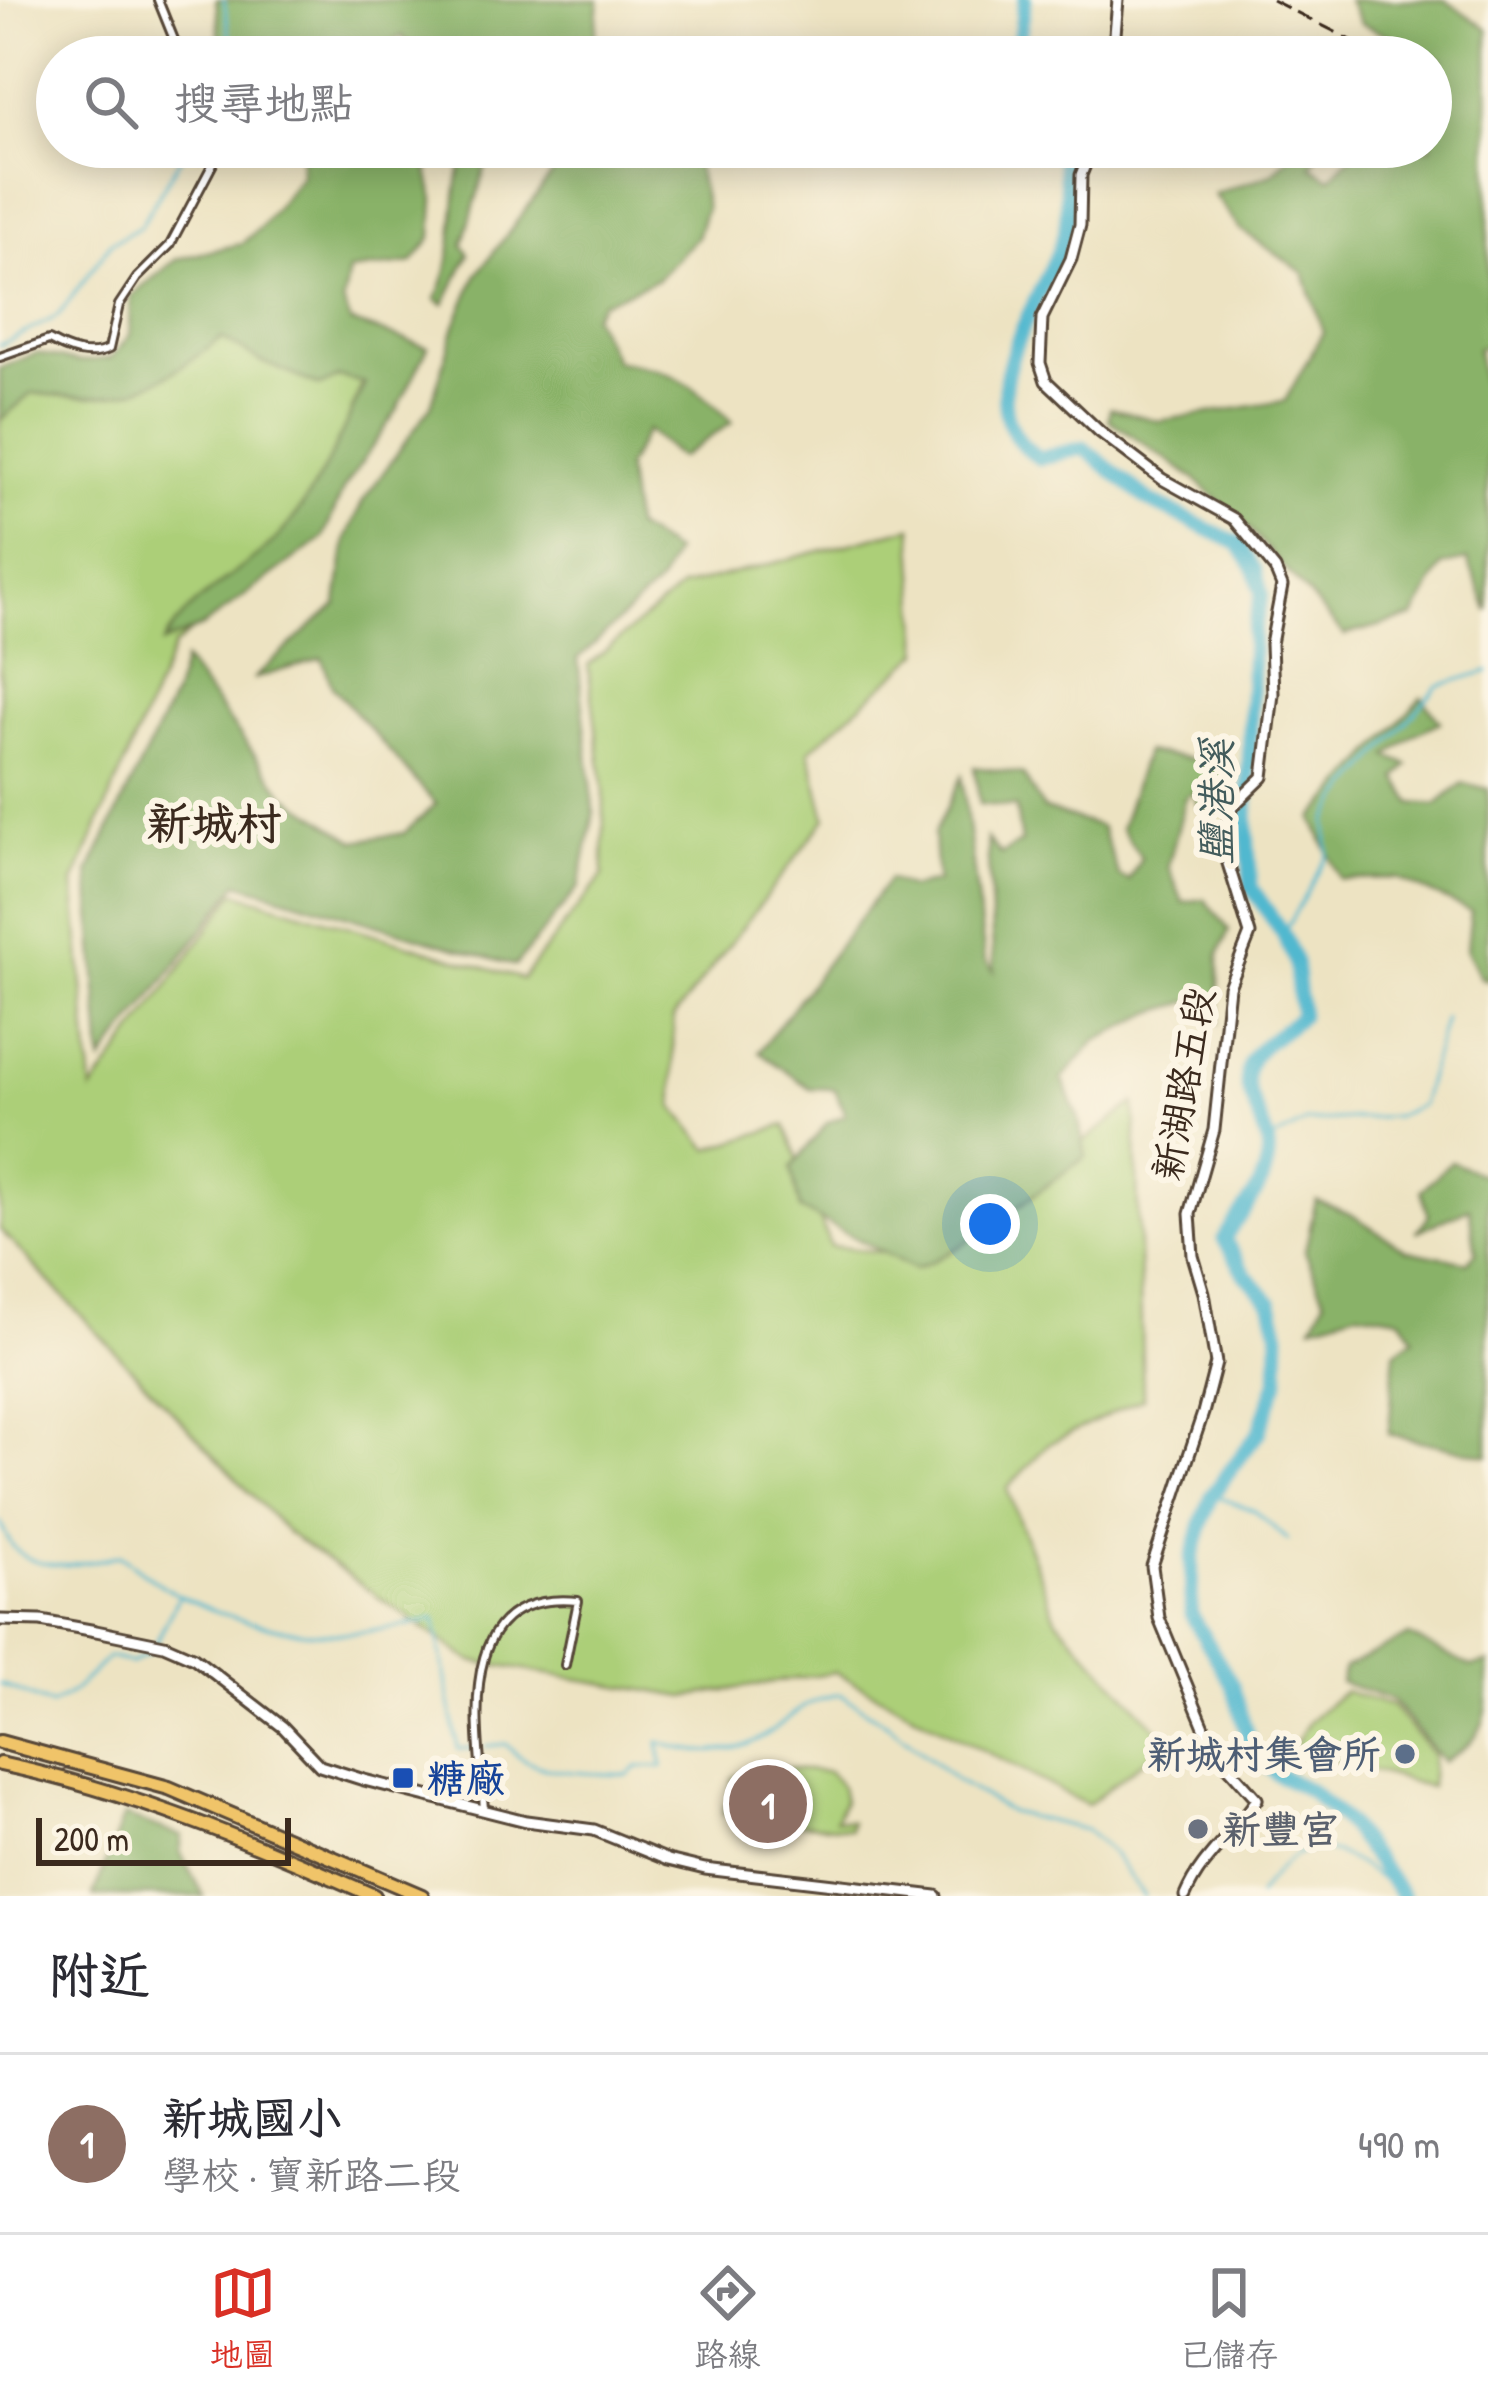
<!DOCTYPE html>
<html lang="zh-TW">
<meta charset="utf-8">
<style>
body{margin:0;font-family:"Patrick Hand","LXGW WenKai TC",sans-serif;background:#f7f7f7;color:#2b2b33}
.scale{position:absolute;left:36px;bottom:30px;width:255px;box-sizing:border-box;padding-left:12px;border:6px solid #3b2a1e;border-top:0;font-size:33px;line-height:42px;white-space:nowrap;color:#3b2a1e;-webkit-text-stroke:9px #fcf5e5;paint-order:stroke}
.you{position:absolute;left:990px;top:1224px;width:42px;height:42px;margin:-30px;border:9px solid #fff;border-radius:50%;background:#1a73e8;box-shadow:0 0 0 18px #1a73e833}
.badge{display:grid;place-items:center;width:78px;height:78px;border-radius:50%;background:#d93025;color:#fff;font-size:39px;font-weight:700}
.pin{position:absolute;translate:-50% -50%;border:6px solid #fff;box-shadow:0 3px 12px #0006}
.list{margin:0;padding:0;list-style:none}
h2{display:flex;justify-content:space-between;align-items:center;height:156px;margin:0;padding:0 48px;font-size:51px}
h2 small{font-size:39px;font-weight:400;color:#7c7c81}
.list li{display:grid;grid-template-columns:78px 1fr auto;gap:36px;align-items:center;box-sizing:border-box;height:180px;padding:0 48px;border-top:3px solid #e1e1e2}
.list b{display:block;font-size:45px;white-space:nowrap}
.list p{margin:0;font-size:39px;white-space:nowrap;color:#7c7c81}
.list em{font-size:39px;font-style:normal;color:#7c7c81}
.icon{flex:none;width:66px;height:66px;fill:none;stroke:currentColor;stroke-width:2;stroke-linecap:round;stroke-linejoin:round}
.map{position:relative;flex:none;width:1488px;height:1896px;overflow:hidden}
.search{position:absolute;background:#fff;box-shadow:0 6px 30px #0003;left:36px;right:36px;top:36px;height:132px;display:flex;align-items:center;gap:30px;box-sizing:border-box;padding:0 42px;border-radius:66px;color:#7c7c81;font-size:45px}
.sheet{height:336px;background:#fff}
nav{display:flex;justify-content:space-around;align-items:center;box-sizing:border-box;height:168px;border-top:3px solid #e1e1e2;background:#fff;font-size:33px;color:#7c7c81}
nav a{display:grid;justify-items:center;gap:6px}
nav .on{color:#d93025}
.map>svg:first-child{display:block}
</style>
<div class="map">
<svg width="1488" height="1896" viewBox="0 0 1488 1896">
<rect width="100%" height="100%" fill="#fcf5e5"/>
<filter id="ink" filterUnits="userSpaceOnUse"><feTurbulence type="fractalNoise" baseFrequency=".00833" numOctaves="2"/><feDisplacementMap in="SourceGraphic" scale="24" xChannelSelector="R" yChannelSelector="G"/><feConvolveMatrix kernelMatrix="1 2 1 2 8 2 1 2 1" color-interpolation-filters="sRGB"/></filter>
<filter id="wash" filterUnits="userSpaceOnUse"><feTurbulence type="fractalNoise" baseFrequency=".004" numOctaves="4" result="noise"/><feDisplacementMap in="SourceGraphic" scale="48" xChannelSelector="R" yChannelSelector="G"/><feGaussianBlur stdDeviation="2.7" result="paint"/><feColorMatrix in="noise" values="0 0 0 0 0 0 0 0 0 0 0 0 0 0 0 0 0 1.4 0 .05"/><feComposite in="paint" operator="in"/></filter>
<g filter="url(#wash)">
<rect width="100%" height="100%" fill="#ede3c2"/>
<path fill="#accf78" stroke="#747c4b" stroke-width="3" d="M212,321L373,356L303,535L174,646L74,883L92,1091L235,892L522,979L603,876L604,792L588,665L682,587L912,527L920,652L809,751L826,818L673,1018L674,1107L709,1149L785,1125L830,1246L929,1258L1135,1103L1143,1398L1048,1444L1007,1489L1056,1618L1168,1741L1087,1805L835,1672L685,1697L471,1661L289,1534L0,1230V399L124,374Z
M1344,1691L1392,1706L1433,1755L1430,1787L1293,1748L1309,1721Z
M754,1766L829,1772L841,1787L844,1801L835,1819L851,1821L850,1829L723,1813L724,1806L736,1807L730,1794L733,1778Z"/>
<path fill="#89b268" stroke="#626e43" stroke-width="3" d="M216,0H599L593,57H403L411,52L403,36L359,57H221Z
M1347,0H1445L1488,29V346L1477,348L1488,420V611L1468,560L1442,565L1414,617L1344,635L1245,524L1191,476L1109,420L1110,408L1159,421L1285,401L1323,332L1304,273L1240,229L1214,194L1272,174L1299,147H1322L1311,166L1330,178L1360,147H1431V75L1443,60L1361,23Z
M377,147H423L434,199L432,237L412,263L349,271L343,302L350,322L428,347L397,410L343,490L323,538L202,627L163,643C187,599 236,577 272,543C313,504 341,434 365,383L339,377L320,386L262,362L222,338C149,392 125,404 32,393L0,420V368L37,353L78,362L111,358L130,335L131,296L177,259L241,244L261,227L301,176V156L376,155Z
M468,147H491L463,245L469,254L444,304L436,299C461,252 447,194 468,147Z
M572,147H708L696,163L706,208L697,237L656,280L602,302L592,315L616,361C671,368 693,383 732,422L680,458L647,430L626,467L634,527L674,552L661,581L578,659L594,812L579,887L515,966L238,883L102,1062L89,872L173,697L184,661L285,795L355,841L404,833L436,804L332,686L322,658L253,679L337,604L346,540L363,501L431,406L455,325L476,276Z
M1422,697L1440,722L1413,735L1388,756L1408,765L1397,778L1412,803L1436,805L1463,783L1488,789V980L1481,978L1467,950L1471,911L1396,878L1340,879L1313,819Z
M1145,752L1193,759L1225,773L1210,811H1200L1194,792L1186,797L1168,866L1183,902L1205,899L1229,930L1219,955V1022L1196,1000L1154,1012L1096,1041L1062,1079L1078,1117L1086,1157C1030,1195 978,1244 915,1269L800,1209L791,1168L827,1123L845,1115L835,1089L810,1088L759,1052L889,879L910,888L937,882L934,834L962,776L985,960L994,971L987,839L1001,855L1021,842L1016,807L980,804L974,767L1023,774L1043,809L1101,827L1119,876L1129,880L1141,858L1121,828Z
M1451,1161L1488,1178V1456L1389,1434L1395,1352L1414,1338L1401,1318L1357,1311L1312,1325L1325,1300L1305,1251L1316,1200L1351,1214L1407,1250L1467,1262L1476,1252L1469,1208L1416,1232L1429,1216L1421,1191Z
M1409,1636L1471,1667L1488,1663C1488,1720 1488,1735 1443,1762L1392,1700L1340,1682L1344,1668Z
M124,1816L182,1836L180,1852L204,1896H93Z"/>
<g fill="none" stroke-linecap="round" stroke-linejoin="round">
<path stroke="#51b8cf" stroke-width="3" d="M224,0L233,57
M0,345L58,316L111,243L140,227L187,147
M1283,934L1328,855L1327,821L1340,799L1438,686L1488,671
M1267,1143L1306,1122L1396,1116L1421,1105L1445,1018
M1212,1495L1255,1511L1288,1540
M0,1522C4,1530 8,1542 15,1549C41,1575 89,1563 120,1555C140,1569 160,1587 182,1597C269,1637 344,1644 435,1618L458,1749L473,1748
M0,1684L51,1705L74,1691L108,1657L132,1663L152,1651L178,1597
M486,1746L506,1744C533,1778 588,1772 628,1775L637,1767H662L659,1742C692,1754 728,1756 759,1739C794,1719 795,1703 840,1694L890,1726L957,1781L1010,1812L1086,1830L1113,1854L1144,1896
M1258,1896C1305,1823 1337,1848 1397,1890"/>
<path stroke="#51b8cf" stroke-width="15" d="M1025,0L1019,40L1026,57
M1060,147C1065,170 1070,207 1065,230C1051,293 954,404 1039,458L1084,448L1149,501L1239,544L1255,570L1262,594L1253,633L1247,830L1251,887L1283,934L1295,961L1301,1016C1287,1029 1260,1044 1251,1060C1234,1090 1273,1126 1268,1158C1264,1192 1240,1211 1224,1239L1246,1275L1271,1302L1279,1333L1278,1379L1259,1432L1212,1495L1203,1520L1192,1559L1191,1614L1233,1687L1252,1752L1277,1774L1310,1791L1348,1824L1403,1896"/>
</g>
</g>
<g filter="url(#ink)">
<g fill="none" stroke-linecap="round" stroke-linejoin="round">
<g stroke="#564637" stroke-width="12">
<path id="minor" d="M158,0L181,57
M0,357L49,340C67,350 89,359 109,349L119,305L137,278L170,245L217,156V147
M484,1809C478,1727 451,1589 578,1601L565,1665"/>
</g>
<g stroke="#564637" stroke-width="15">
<path id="tertiary" d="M1113,57L1118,0
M1092,147L1081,175L1080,225L1071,259L1042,318L1040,363L1046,381L1100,432L1162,479L1234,519L1275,569L1282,586L1271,644L1273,694L1263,777L1232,807L1224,836L1226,857L1250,934L1229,987L1214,1130L1190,1214L1193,1256L1204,1293L1216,1363L1203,1413L1152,1566L1159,1618L1214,1751L1257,1799C1234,1834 1201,1857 1185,1896
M0,1620L41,1621L96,1631L164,1645L194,1658L283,1727L320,1766L364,1780L526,1821L594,1830L668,1860L705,1869L936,1896"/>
</g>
<g stroke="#564637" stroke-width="18">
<path id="motorway" d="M0,1742L169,1788L422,1896
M0,1764C130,1791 253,1842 374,1896"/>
</g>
<use href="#minor" stroke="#fff" stroke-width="6"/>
<use href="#tertiary" stroke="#fff" stroke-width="9"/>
<use href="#motorway" stroke="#f0c469" stroke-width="12"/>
<path stroke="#3b2a1e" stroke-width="3" stroke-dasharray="18 9" stroke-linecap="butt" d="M1272,0L1385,57"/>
</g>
</g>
<circle fill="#5c6f8a" stroke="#fcf5e5" stroke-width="4.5" cx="1405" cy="1754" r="12"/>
<rect fill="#1a4fb4" stroke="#fcf5e5" stroke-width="4.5" x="391" y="1766" width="24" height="24" rx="6"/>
<circle fill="#6b7280" stroke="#fcf5e5" stroke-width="4.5" cx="1198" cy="1829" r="12"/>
<g text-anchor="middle" stroke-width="12" stroke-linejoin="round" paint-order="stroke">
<g font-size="39" fill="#3b2a1e" stroke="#fcf5e5">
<text transform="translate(1183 1084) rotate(-80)" y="14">新湖路五段</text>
</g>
<g font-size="39" font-weight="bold" fill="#4e5e75" stroke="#fcf5e5" text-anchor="end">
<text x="1381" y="1768">新城村集會所</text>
</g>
<g font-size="39" font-weight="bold" fill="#164399" stroke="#fcf5e5" text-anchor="start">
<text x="427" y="1792">糖廠</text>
</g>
<g font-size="39" font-weight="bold" fill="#5b616d" stroke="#fcf5e5" text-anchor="start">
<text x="1222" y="1843">新豐宮</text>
</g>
<g font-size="42" font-style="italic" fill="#435c5c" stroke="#fcf5e5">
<text transform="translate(1216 802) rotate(-90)" y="15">鹽港溪</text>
</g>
<g font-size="45" font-weight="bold" fill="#3b2a1e" stroke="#fcf5e5">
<text x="214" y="839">新城村</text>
</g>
</g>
</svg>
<div class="scale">200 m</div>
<div class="you"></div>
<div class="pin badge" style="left:768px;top:1804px;background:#8d6e63">1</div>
<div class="search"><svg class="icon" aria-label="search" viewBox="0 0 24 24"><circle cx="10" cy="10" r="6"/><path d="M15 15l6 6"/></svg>搜尋地點</div>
</div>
<section class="sheet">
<h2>附近<small></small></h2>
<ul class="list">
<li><span class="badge" style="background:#8d6e63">1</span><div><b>新城國小</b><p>學校 · 寶新路二段</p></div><em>490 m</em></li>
</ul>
</section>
<nav>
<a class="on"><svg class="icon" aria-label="map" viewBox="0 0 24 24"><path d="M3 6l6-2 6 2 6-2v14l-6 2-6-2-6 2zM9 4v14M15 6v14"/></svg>地圖</a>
<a><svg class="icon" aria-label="directions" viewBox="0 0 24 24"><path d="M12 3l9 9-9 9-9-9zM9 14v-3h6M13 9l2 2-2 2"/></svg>路線</a>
<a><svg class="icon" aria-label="saved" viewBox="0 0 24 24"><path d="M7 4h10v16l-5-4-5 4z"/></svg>已儲存</a>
</nav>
